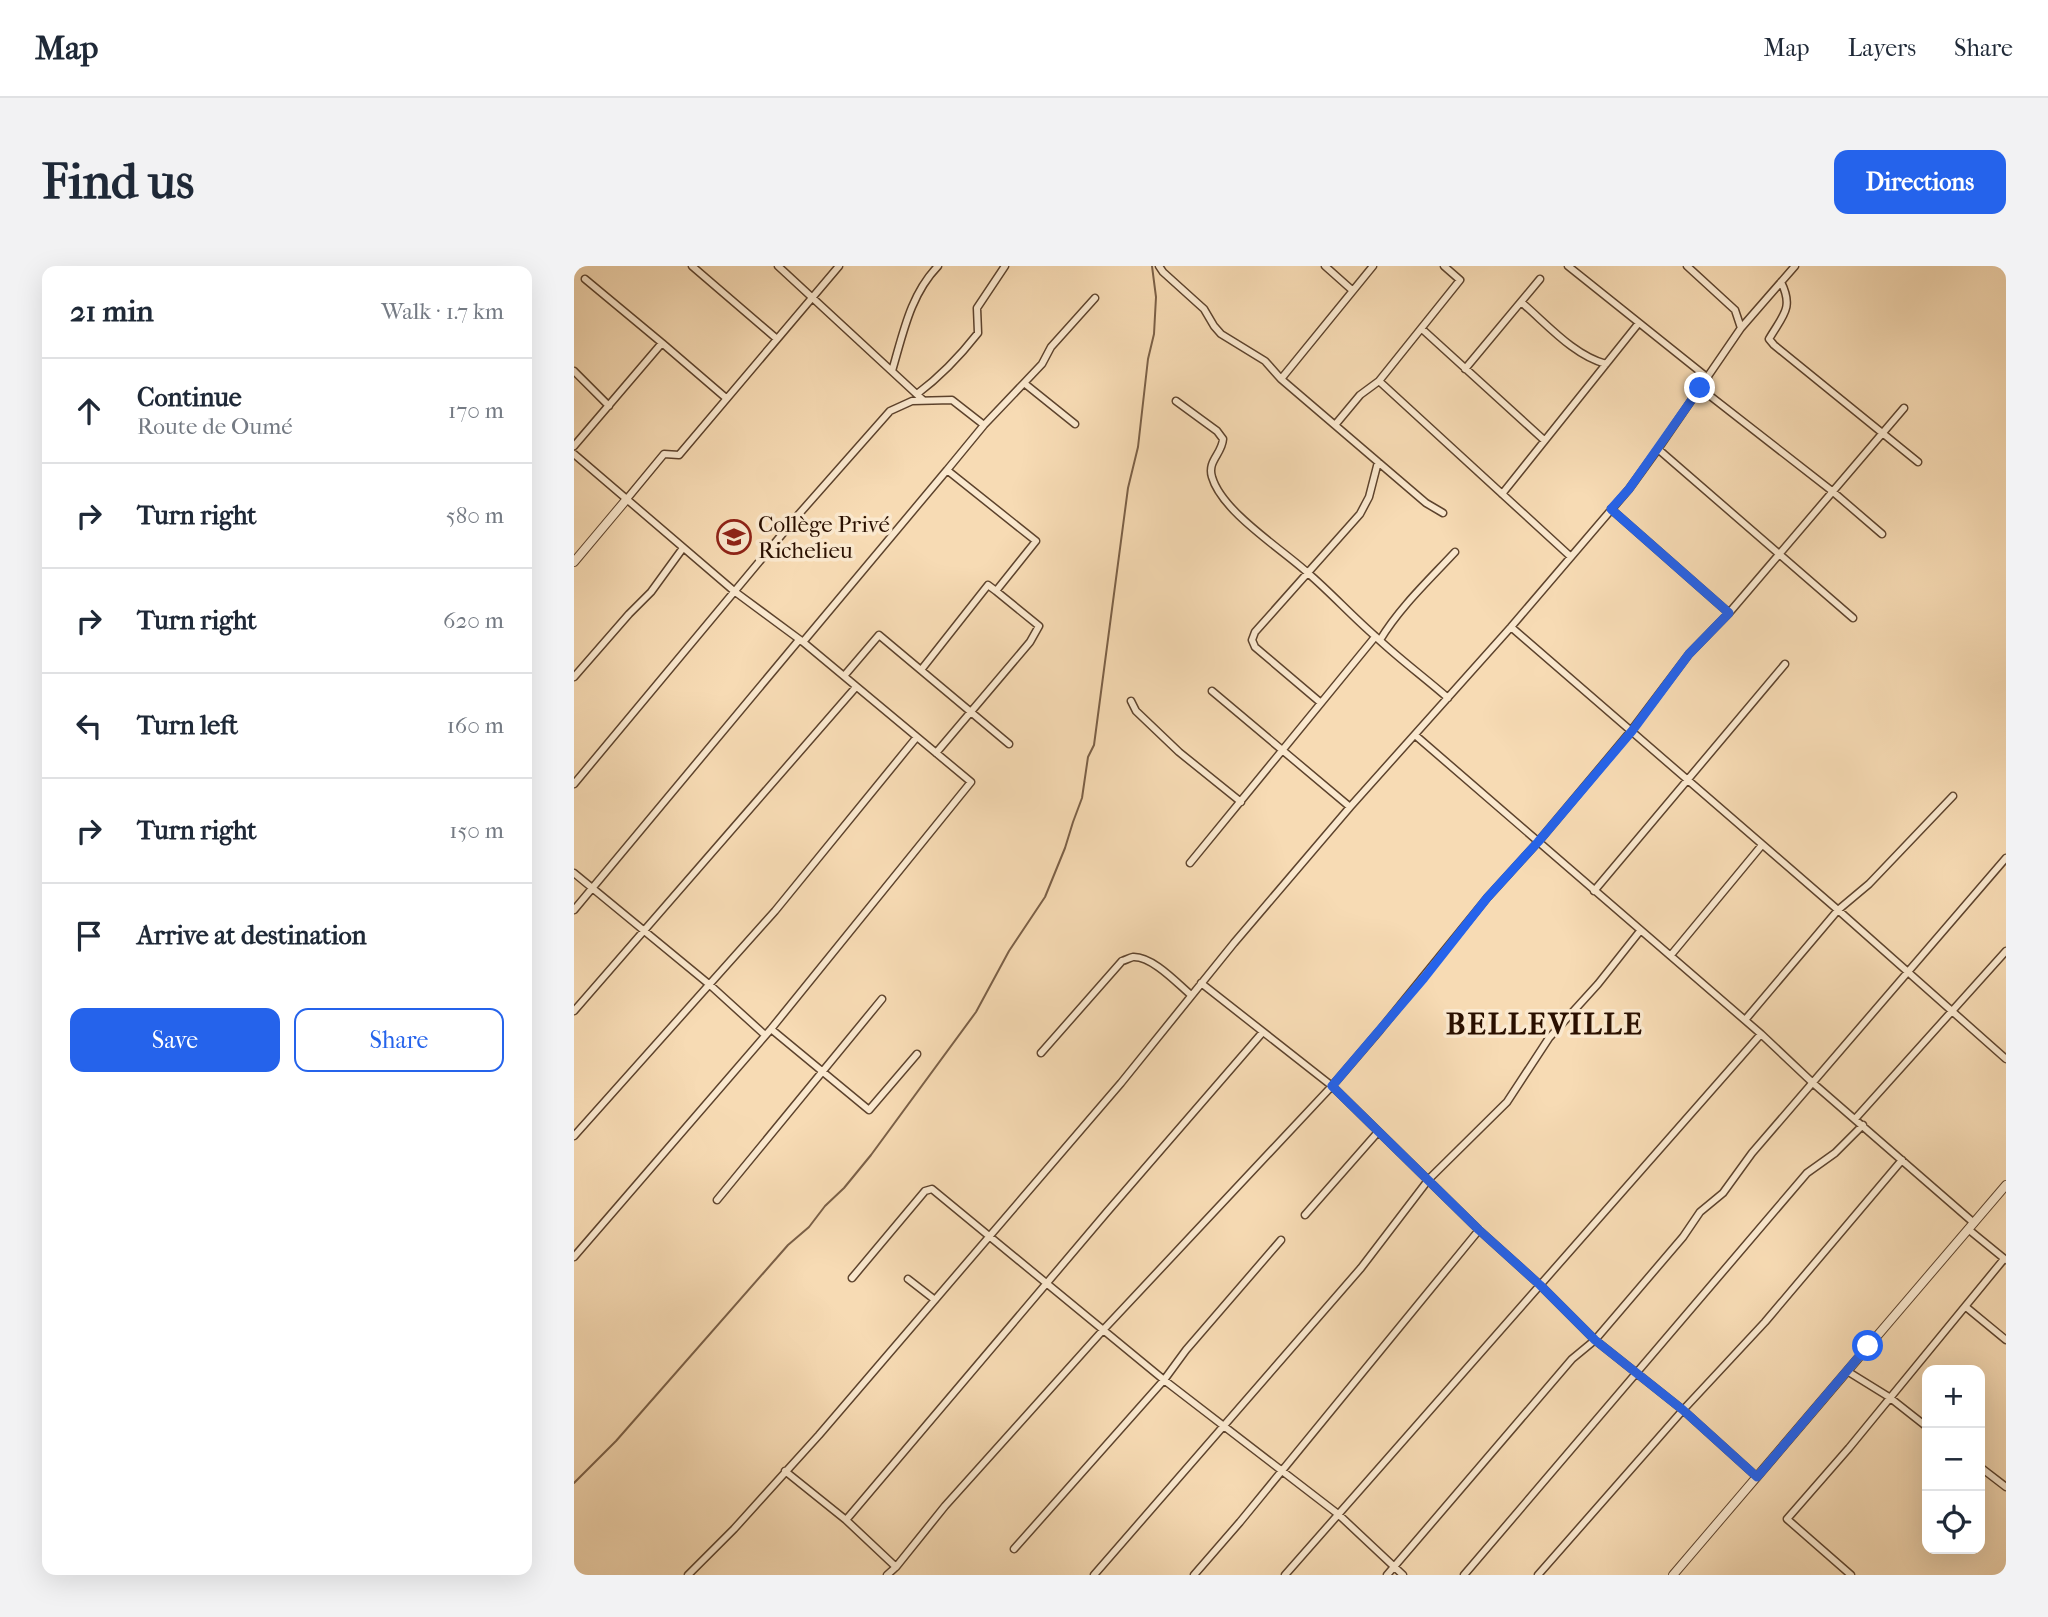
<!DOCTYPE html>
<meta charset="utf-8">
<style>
body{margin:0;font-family:"IM FELL French Canon",serif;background:#f2f2f3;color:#1f2937}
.controls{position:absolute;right:21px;bottom:21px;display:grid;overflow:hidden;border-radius:14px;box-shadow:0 7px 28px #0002}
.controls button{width:63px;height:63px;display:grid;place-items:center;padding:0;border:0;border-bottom:2px solid #e0e1e3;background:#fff;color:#1f2937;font:35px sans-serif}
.stop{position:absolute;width:21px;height:21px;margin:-16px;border:5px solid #2563eb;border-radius:50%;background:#fff}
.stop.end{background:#2563eb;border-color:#fff;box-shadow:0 2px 7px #0008}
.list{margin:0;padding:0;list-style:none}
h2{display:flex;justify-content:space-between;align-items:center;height:91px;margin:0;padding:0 28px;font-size:30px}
h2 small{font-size:23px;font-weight:400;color:#747a83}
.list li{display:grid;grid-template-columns:46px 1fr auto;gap:21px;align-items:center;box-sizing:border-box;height:105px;padding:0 28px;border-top:2px solid #e0e1e3}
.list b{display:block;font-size:26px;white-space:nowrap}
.list p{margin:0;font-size:23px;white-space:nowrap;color:#747a83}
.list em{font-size:23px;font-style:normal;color:#747a83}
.actions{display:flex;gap:14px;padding:21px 28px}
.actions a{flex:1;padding:16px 0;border:2px solid #2563eb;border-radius:14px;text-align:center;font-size:24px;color:#2563eb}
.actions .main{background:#2563eb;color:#fff}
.icon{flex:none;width:38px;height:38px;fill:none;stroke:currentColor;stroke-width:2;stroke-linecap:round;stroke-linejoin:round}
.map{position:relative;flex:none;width:1432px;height:1309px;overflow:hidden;border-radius:14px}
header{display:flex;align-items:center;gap:42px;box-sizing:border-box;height:98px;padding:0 35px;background:#fff;border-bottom:2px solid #e0e1e3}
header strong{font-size:33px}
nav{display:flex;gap:38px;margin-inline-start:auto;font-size:24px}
.intro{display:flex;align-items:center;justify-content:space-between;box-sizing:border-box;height:168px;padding:0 42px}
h1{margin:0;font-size:49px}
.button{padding:18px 32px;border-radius:14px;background:#2563eb;color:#fff;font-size:24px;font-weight:700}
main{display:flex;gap:42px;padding:0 42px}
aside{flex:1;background:#fff;border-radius:14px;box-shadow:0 7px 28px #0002}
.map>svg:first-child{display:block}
</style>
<header>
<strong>Map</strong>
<nav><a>Map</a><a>Layers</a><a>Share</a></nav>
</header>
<div class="intro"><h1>Find us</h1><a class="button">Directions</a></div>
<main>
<aside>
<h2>21 min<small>Walk · 1.7 km</small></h2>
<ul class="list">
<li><svg class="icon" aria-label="ahead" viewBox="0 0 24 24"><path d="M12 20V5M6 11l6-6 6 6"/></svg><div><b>Continue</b><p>Route de Oumé</p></div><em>170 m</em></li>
<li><svg class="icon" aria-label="right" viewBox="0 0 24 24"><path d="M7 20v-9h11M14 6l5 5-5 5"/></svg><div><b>Turn right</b></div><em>580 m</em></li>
<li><svg class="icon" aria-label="right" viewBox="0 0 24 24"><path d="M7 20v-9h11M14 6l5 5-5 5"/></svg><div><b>Turn right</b></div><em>620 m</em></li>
<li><svg class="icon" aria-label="left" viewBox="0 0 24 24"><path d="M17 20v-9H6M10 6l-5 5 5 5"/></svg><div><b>Turn left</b></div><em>160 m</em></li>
<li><svg class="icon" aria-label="right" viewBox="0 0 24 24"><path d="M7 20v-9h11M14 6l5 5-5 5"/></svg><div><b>Turn right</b></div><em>150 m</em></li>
<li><svg class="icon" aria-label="arrive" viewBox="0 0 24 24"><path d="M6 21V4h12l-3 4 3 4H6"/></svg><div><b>Arrive at destination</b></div></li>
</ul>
<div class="actions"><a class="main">Save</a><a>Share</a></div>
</aside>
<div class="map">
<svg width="1432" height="1309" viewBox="0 0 1432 1309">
<rect width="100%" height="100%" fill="#f7dbb4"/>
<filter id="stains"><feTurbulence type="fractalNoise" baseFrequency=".00286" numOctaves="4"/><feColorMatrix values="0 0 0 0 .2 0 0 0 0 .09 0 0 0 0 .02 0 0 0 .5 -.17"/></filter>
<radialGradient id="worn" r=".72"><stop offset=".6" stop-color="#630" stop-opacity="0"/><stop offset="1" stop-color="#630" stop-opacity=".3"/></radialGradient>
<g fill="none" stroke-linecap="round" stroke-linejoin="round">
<path stroke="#7b6047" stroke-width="2" d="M0,1217L42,1175L214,979L235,961L251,940L270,922L297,889L402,746L435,685L471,631L491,582L499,556L508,532L514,491L520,479L554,222L564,181L574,93L580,68L582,31L578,0"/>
<g stroke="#5d432d" stroke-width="9">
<path id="minor" d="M118,0L203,73
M204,0L349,134
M585,0L589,6L630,43L640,60L647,68L691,95L707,113L852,237L869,247
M751,0L778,24
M870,0L886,14L805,115L997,291
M994,0L1134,112
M1113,0L1161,44L1167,62
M11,13L88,77
M1207,16C1220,42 1209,49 1195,73L1200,79L1344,196
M947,36C973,58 999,89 1032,98
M848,63L970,174
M891,103L966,13
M0,105L35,140
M318,105C329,68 336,29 364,0
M707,113L799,0
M450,117L468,98L477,81L521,32
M1126,122L1258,225L1308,268
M343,128C367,110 386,90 404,67L403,42L431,0
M602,135L643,165L649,173C648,188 633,195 638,211C648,246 708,283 735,308C758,328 778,350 801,370C824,392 850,411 874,432
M761,159L786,129L805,115
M0,180L88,77L152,132
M1084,183L1279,352
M0,188L160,325L229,376L397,516L197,763L0,991
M928,228L1064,58
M52,234L90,188L105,189L265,0
M1037,243L1155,347
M937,361L1264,644L1432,793
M806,374C826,341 855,314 881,286
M229,376L373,204
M347,404L414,319L422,325L462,275L373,204L410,159L450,117L501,158
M270,410L305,369L435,478
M0,411L55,348L77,326L109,282
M638,425L776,541
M557,435L562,445L605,486L667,536
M747,437L681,381L678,374L681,366L786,248L795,231L804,196
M841,469L1187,768L1240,818L1400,957
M362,487L456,376L465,360L422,325
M0,518L225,248L316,145L338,135L378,134L410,159
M616,597L801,371
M0,607L136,719L191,769
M1020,625L1211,398
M0,644L225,374
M1097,689L1188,579
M627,717L758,820L905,964L966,1019L1021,1074L1109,1144L1183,1211
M0,745L282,421
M1171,754L1264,644L1295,618L1379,530
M197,763L295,844L343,788
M467,787L548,695C552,694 555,692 559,691C578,690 603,717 617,729
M1281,853L1432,685
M0,870L201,645L342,472
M143,934L308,733
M731,949L804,866
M1394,963L1432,994
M278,1012L351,925L358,923L590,1114L764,1248L829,1309
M334,1013L361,1034
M1392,1041L1432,1074
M1273,1105L1315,1131L1353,1161
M1406,1201L1432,1221
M211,1205L272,1254L322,1301L313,1309
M272,1254L533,946L688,767
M440,1283L590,1114L612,1084L707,974
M322,1301L371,1240L530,1063L758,820L806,764L913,632L964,576L1057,465L1115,388L1155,347L1330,142
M114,1309L160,1263L245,1169L547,817L660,677L776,541L937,361L1055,223L1084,183L1167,62L1221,0
M520,1309L787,1002L855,913L933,836L975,772L1024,718L1066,665
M620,1309L666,1256L905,964
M711,1309L1187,768
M813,1309L998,1093L1021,1074L1109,971L1126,946L1149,927L1178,887L1432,592
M890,1309L1233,907L1261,887L1289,859
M964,1309L1109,1144L1191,1056L1328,894
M1277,1309L1213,1253L1275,1182L1430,993"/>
</g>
<g stroke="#5d432d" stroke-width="10">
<path id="tertiary" d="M0,296L52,234
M1099,1309L1432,919"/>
</g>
<use href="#minor" stroke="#fae8ce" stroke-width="6"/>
<use href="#tertiary" stroke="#fae8ce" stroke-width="8"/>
</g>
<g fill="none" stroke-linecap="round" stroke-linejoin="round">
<path stroke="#2563eb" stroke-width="9" d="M1126,122L1055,223L1037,243L1155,347L1115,388L1058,465L964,576L913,632L850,712L758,820L905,964L966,1019L1021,1074L1109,1144L1183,1211L1294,1080"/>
</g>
<defs>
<g id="school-ring" transform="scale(1.75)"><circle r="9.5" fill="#fae8ce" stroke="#8f2418" stroke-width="1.5"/><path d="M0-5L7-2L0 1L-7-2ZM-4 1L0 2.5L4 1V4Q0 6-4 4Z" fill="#8f2418"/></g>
</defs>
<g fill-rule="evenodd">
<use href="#school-ring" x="160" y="271"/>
</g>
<g text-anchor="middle" stroke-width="7" stroke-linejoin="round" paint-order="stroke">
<g font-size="23" fill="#2a1000" stroke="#fae8ce" text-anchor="start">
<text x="184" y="266">Collège Privé<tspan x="184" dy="26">Richelieu</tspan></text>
</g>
<g font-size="30" font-weight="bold" letter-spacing="2" fill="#2a1000" stroke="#fae8ce">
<text x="971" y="768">BELLEVILLE</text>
</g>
</g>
<rect width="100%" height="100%" filter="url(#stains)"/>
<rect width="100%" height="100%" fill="url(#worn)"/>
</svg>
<div class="controls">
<button>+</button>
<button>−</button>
<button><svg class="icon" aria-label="locate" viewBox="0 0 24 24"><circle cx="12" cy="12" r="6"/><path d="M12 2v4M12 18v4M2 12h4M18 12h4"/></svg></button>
</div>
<div class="stop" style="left:1294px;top:1080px"></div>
<div class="stop end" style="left:1126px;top:122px"></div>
</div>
</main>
